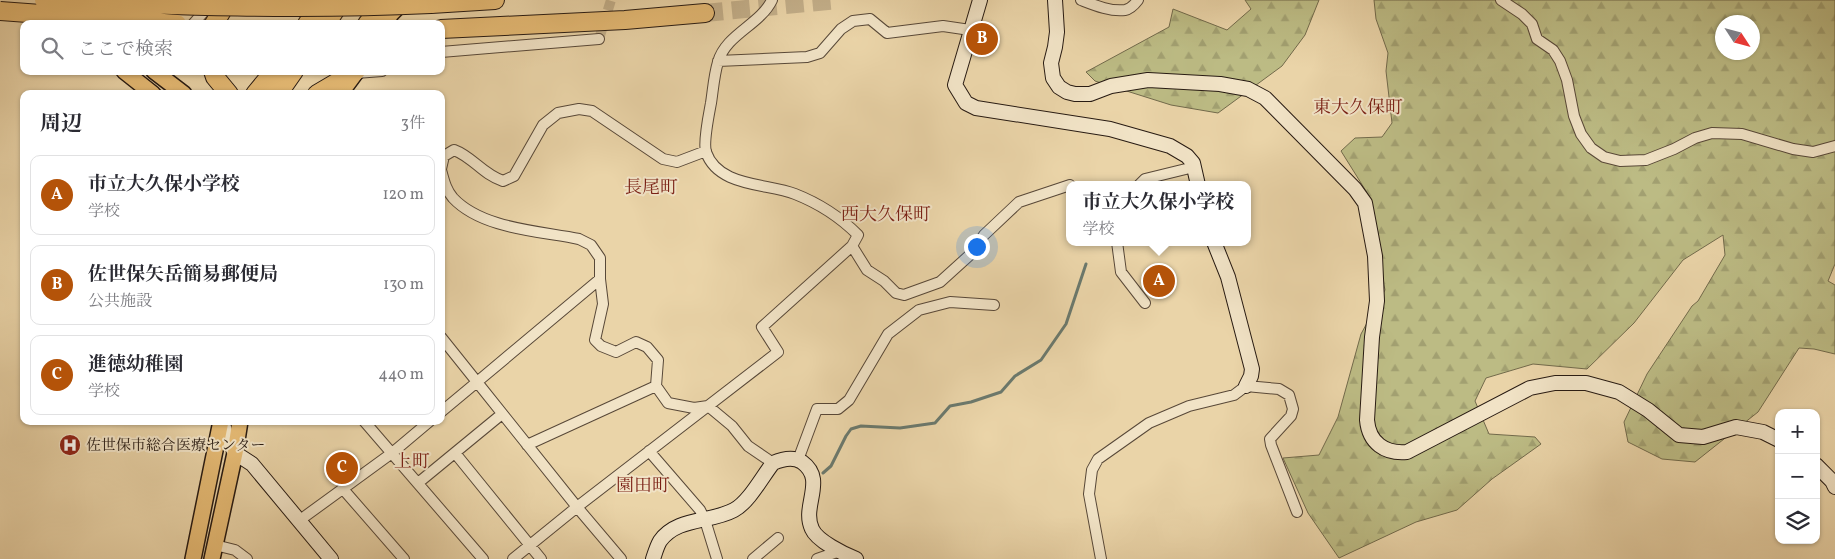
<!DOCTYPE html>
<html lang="ja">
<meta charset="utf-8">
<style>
body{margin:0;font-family:Vollkorn,"Noto Serif JP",serif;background:#f7f7f7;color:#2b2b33}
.controls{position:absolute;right:15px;bottom:15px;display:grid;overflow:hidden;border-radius:10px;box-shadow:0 1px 4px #0004}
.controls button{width:45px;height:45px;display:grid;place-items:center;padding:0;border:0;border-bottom:1px solid #e1e1e2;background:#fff;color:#2b2b33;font:25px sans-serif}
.compass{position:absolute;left:1715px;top:15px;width:45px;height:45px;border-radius:50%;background:#fff;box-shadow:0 1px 4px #0004;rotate:126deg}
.you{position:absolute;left:976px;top:246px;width:18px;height:18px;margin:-12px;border:4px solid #fff;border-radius:50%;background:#1a73e8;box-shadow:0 0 0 8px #1a73e833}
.badge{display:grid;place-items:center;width:32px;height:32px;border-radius:50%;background:#b45309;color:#fff;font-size:16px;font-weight:700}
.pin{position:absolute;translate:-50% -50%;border:2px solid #fff;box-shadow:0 1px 5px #0006}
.popup{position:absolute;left:1066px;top:181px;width:185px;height:65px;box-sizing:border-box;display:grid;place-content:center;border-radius:10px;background:#fff;filter:drop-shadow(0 1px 4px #0005);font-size:16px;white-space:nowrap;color:#7c7c81}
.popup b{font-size:19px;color:#2b2b33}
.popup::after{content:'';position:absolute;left:50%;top:100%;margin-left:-10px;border:10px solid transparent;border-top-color:#fff}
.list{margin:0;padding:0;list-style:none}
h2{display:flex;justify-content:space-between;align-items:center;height:65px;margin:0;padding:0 20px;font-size:21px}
h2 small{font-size:16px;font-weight:400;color:#7c7c81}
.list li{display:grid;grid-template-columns:32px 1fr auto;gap:15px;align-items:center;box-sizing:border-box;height:80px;margin:0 10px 10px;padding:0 10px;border:1px solid #e1e1e2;border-radius:10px}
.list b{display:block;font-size:19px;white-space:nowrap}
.list p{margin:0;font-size:16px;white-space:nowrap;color:#7c7c81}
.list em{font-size:16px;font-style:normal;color:#7c7c81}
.icon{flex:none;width:28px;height:28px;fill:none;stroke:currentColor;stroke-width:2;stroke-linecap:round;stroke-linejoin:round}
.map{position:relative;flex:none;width:1835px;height:559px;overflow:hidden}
.search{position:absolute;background:#fff;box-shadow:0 1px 4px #0004;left:20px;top:20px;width:425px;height:55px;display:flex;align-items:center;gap:12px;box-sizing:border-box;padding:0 18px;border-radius:10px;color:#7c7c81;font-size:19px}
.panel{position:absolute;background:#fff;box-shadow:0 1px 4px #0004;left:20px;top:90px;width:425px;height:335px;border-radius:10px}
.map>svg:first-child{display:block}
</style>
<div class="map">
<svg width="1835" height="559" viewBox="0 0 1835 559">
<defs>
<pattern id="forest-firs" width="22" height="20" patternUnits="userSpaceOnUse" patternTransform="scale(1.25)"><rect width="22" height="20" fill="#bcbb84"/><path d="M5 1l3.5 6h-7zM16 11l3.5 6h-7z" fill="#a2a071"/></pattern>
</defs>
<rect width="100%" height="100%" fill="#ead4a8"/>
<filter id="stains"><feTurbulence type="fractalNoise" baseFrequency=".004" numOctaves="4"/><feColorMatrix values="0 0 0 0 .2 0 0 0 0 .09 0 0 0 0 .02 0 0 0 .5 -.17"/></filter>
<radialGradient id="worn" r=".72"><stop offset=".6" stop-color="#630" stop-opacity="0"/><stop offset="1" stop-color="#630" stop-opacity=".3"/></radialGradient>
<path fill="url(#forest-firs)" stroke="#726a4b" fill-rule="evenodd" d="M1245,0H1319L1305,35L1282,66L1218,113L1171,105L1095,81L1086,72L1169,27L1173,9L1227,30L1251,9Z
M1374,0H1835V264L1828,281L1835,285V354L1814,349L1799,348L1758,412L1695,462L1662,459L1628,442L1624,422L1647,374L1692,306L1698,301L1725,255L1723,235L1683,260L1634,323L1587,369L1533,364L1486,378L1475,401L1489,434L1535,437L1541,444L1492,479L1457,510L1416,522L1339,558L1308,513L1283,458L1319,455L1338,417L1361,334L1385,290L1366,191L1341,151L1355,138L1382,137L1392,123L1386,71L1388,53L1376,19ZM1722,22H1752V52H1722Z"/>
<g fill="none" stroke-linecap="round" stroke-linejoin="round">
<path stroke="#6b796d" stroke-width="3" d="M823,473L831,466L846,436L851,429L861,426L900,428L935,423L950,406L971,402L1001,392L1015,376L1041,360L1066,324L1086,264"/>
<path stroke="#c3af8a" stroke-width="10" stroke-dasharray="10 5" stroke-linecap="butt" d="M599,39L611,0"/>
<path stroke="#c3af8a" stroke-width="18" stroke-dasharray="18 9" stroke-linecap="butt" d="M705,13L838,0"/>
<g stroke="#584838" stroke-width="12">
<path id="street" d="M1081,0C1094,5 1111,12 1125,10C1131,9 1135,4 1138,0
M1501,0L1522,14L1532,24L1537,39L1553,50L1560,61L1567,80L1574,116L1581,134L1591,148L1604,157L1620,161L1646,160L1674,149L1695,138L1712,133L1742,134L1793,149L1813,152L1835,146
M193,24L209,6
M441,52L599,39
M718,61L807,57L820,53L841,29L853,21L870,19L887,33L943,26L970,30
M356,73L382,71
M441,169L444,156L454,150C473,157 482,174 503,181L514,176L543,125L558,113L579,109L592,111L663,159L677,162L706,151
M441,170C444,181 446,190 453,198C482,229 540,231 579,239L591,245L600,258V279L603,304L595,340L601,346L616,352L636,342L647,347L658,360L656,386L668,403L694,408L708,406L778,352L762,327L852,246L858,235C840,217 818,203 795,194C766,183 718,187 706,152C703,142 709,114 711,103C713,90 714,75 718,62C726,34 760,25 772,0
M1139,185L1145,179L1194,167
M1117,242L1121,272L1145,303
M852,246L867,270L884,281L896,293L904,295L940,282L972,253L984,235L1019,202L1070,185
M600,279L477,382L577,507L621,559
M441,337L477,382L441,412
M364,421L483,559
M527,445L656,386
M649,451L700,510L705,520L717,559
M455,453L541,559
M798,460L817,409H838L849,400L888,334L919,310L950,302L994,305
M418,483L502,414
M343,489L404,559
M300,520L392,453L430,421
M215,545L235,550L247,559
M513,559L577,507L708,406L732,426L748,446L773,463
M753,559L778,538
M817,559L840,551
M1101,559L1089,494L1092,470L1098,459L1149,423L1189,406L1234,395L1246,386L1279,389L1289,395L1293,409L1291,416L1270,439L1271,445L1297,512"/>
</g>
<g stroke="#271a12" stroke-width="16">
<path id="secondary" d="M980,0L955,85L966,103L976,108L1110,129L1170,146L1187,156L1193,163L1198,185
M1055,0L1057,32L1055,47L1051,63L1053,78L1059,87L1067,92L1075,94H1090L1111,86L1148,80L1220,84L1248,89L1265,98L1355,189L1365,203L1375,256L1377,301L1372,337L1367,420C1369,443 1385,454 1407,452L1530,388L1555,383H1586L1619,392L1648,410L1679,435L1703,437L1736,427L1763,432L1779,440
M1214,242L1228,277L1252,369L1251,376L1246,386
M222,421L227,437L235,453L252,464L331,559
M1816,465L1832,481L1835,487
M653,559C655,553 657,546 660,541C677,517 710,523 734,510C749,502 762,477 773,463C782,459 793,456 802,462C827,480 801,506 812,529C817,541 844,554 856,559"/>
</g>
<g stroke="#271a12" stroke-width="18">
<path id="primary" d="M385,24L391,14L405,0
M124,71L153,94
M154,71L184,94
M340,94L357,71
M193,559L221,421
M212,559L235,453L240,421"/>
</g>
<g stroke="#271a12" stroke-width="20">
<path id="highway" d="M431,4L495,0
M214,24L223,9L232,0
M307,24L324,0
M326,24L342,0
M367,24L386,0
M441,29L625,20L705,13
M213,71L215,77L229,94
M255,94L274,71
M278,94L294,71
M317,94L356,71"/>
</g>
<use href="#street" stroke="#f1e3c6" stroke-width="10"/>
<use href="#secondary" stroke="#f1e3c6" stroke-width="14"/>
<use href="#primary" stroke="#e5ba74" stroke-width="15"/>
<use href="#highway" stroke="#e5ba74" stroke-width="18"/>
<g stroke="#271a12" stroke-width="20" stroke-linecap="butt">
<path id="highway-bridge" d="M44,0C173,6 302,10 431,4
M0,11L177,24"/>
</g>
<use href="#highway-bridge" stroke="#e5ba74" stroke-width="18"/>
</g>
<defs>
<g id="hospital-disc" transform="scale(1.125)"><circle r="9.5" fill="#8f2418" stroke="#f1e3c6"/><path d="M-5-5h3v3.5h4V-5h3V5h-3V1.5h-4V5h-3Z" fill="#fff"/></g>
</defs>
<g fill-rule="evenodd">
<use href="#hospital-disc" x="70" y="445"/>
</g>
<g text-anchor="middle" stroke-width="4" stroke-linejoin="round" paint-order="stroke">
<g font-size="15" fill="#271a12" stroke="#f1e3c6" text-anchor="start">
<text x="86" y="450">佐世保市総合医療センター</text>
</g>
<g font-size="18" fill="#7a1f14" stroke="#f1e3c6">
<text x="1358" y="113">東大久保町</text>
<text x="651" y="193">長尾町</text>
<text x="886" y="220">西大久保町</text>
<text x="412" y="467">上町</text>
<text x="643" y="491">園田町</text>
</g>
</g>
<rect width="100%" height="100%" filter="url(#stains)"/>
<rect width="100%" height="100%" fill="url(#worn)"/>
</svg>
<div class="controls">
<button>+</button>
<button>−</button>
<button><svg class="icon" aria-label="layers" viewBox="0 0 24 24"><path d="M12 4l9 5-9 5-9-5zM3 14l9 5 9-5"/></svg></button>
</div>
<svg class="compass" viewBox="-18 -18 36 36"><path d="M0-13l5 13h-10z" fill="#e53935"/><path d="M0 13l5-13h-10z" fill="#7c7c81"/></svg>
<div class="you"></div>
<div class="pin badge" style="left:1159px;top:281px">A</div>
<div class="popup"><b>市立大久保小学校</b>学校</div>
<div class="pin badge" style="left:982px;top:39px">B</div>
<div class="pin badge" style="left:342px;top:468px">C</div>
<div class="search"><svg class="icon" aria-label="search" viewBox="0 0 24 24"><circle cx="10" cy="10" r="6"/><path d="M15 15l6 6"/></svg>ここで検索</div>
<section class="panel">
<h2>周辺<small>3件</small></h2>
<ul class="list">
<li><span class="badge">A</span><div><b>市立大久保小学校</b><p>学校</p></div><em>120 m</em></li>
<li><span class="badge">B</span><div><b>佐世保矢岳簡易郵便局</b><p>公共施設</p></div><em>130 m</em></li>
<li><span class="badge">C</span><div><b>進徳幼稚園</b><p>学校</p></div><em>440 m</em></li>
</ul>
</section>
</div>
